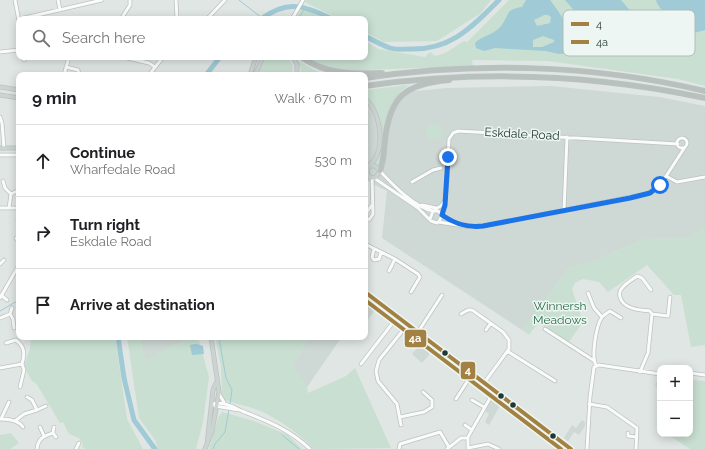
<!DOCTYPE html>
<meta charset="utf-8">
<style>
body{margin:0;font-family:Raleway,sans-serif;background:#f2f2f2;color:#202124}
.controls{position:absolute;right:12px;bottom:12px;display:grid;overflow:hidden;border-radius:8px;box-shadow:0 2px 10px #0003}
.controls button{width:36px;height:36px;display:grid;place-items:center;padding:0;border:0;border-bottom:1px solid #e0e0e0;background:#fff;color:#202124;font:20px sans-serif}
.stop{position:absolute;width:12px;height:12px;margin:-9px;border:3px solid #1a73e8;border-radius:50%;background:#fff}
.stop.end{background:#1a73e8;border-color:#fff;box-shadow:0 1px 4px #0008}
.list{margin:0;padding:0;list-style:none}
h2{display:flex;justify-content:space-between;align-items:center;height:52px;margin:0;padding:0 16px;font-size:17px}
h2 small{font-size:13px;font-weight:400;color:#757577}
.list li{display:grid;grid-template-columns:26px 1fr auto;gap:12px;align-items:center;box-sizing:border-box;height:72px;padding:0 16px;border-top:1px solid #e0e0e0}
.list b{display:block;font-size:15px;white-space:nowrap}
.list p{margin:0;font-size:13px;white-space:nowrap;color:#757577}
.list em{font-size:13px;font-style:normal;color:#757577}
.icon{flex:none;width:22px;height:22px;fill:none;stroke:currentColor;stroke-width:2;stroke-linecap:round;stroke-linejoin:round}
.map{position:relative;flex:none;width:705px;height:449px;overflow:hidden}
.search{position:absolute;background:#fff;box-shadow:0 2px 10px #0003;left:16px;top:16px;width:352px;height:44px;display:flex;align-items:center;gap:10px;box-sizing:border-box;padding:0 14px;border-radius:8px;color:#757577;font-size:15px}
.panel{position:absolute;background:#fff;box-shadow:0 2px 10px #0003;left:16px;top:72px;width:352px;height:268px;border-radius:8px}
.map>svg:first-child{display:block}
</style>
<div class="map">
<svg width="705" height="449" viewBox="0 0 705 449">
<rect width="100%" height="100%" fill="#e0e6e4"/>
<path fill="#ced8d4" d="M551,86L659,97L705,106V228L688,238L645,239L594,261L569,268L522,330L382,238L387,191L365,180V96L447,88Z
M365,297L378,306L365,324Z
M140,337H184L181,342L145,361Z
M309,337H347L341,338L307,387L293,365Z
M423,342L434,349L422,363L412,354Z
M493,395L502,402L489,425L485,422L489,414L485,411Z
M582,420L585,422V426L579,435L574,432L568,441L564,438L572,425L576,428Z"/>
<path fill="#c9dfd1" d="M306,0H491L481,13L437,41L384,42L365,32V19H339L305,2Z
M509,0H705V86L678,79L548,61L472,60L473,66L339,71L324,68L303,57H365V41L378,49L425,57L430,52L435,56C447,54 454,47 464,41L467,42Z
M302,8L326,19H295Z
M266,57H288L293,66L292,75H257Z
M297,60L320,73L331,75H300L301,70Z
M409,85L395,96L388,108L378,166L373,164C387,144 385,111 365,97V90Z
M426 132a8 8 0 1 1 16 0a8 8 0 1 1-16 0Z
M705,228V345L691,347L681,295H674L647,265L608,292L599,282L583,279L575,283L572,289L583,322L569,342L538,323L529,335L522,330L569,268L594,261L645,239L688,238Z
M31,337H115L127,419L143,449H86L82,447L83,444L79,438L69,434L63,422L60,423L36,383L32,381L24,367L30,348Z
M127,337H140L145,361L181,342L184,337H198L209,377L203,422L196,449H158L155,440L139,418Z
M215,337H309L293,365L307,387L308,393L346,376L355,368L391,448L314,449C298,433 279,419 258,410C247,406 236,404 225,400L222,397L221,367Z
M691,380L705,381V449H690L667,434H690Z
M222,412L254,421L288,435L302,449H209L218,418Z
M11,433L19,443L10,449H0V435Z"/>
<path fill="#a0cad5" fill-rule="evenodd" d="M526,0H550C560,13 572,31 576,47L572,53L559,54L546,51L495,48L484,51L476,48L475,43C483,35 494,35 501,26C510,15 504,10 522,7ZM544,15H548L551,17L550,23L537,26L534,20ZM543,36L554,40V42L542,47H533V40Z
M565,0H621L664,50L654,54L615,48L599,39Z
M656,0H705V30L694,33C683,26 659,13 656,0Z
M196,344L203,346L204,354L192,355L190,345Z"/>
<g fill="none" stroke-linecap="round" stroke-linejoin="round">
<path stroke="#a0cad5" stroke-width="1" d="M239,0L262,18
M298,19L306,7
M0,311L19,300
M219,338L226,378L232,390L230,404
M282,435L299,449
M213,449L215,444L225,432L229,409"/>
<path stroke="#a0cad5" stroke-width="5" d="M261,19C287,0 304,5 332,19
M365,36C373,40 381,45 390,48C395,50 402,49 408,49C450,51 471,28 499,0
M206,75L220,57
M118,337L124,378L134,420L155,449"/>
<g stroke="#bdc3c1" stroke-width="4.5">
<path id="minor" d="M15,0L19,21
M58,0L60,10
M176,0L177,19
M20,19L102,0
M121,19L130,5V0
M207,19L225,0
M292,19L303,0
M0,52L19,50
M22,57L24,60
M123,57L149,63L155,67
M66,67L78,70L79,75
M64,75L69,57
M149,75L163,57
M0,117L2,123L4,148
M677 143a5 5 0 1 1 10 0a5 5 0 1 1-10 0Z
M0,155H19
M380,171C393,185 414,207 433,211
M666,176L677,182L705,177
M372,178L373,214L369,220L366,217V213L372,205
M374,178L418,208L431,221L437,223C448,217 448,154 449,139L453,133L458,131L678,144
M3,181L5,188L11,194L9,208
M412,182L433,170L441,168
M11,194L19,190
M422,205L436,208
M0,208H19
M435,209L441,206L445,200
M564,211L567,137
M442,215L456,224
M430,219L433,211H438L442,215
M18,220L19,208
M438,222L471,227L483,226L646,194L659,187L685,147
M16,238L19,242
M365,244L395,259L418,274L420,277L411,292
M374,249L372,257L374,260L379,259L381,253
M0,264L4,260
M389,271L395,259
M588,293L594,308L602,317
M1,295L7,300
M0,298L19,265
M10,314L13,319L14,328
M461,314L468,310H472L503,332L509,340V349L484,383
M652,314L668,316L670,297
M0,318L10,314L12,308
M545,329L593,360
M486,330L490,324
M418,332L442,295
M6,343L16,340C25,347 25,354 22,364
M507,351L555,381
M361,364L398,316
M596,365C591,356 596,326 602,317C604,315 607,313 610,311L621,318
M0,368L22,364L24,370L20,387
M640,372L648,353L652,314L650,311C640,310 623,309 620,297C619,293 620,290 622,288C626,283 632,280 637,276L642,278L651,290
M690,373L705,375
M658,385L660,387
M219,394L225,404
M456,399L472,374
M472,400L484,407
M212,404C223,401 233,407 242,411C267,421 289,429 310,449
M589,404L607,407L637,428L636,449
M215,406L239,410
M659,408H660
M37,410L46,406
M400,417L424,412L432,407V400L423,392
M0,419C8,419 18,420 23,427
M1,419L9,402
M15,421L24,414L37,410L32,400L27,397
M401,425L397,404L378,381L376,371L379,360L408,324
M465,425L472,430
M40,427L44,436
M53,433L54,427
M628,433V436L636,437
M468,448L488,444L499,449
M37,449C38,438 44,436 53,433L56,437
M76,449L79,443
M399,449L400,444L440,432L449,447
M447,449L461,438H467
M468,449V437L494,391
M587,449L590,397L594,367L599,365L660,374"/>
</g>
<g stroke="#bbc3c1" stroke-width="5">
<path id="major" d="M293,57L297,65V75
M250,75L256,57
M255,75L263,57
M0,87L19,90
M0,95L19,98
M365,99C383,112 387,160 365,167
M0,148H19
M368,166L367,173L370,177
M365,177L375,178L380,171L375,166H369
M365,292L571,449
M207,445L213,390L216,383
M205,449L212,431L219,392L211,337"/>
</g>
<g stroke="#bbc3c1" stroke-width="6">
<path id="highway" d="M301,57C327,75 352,74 382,73
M365,78C477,61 595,65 705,91
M365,86C479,70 593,74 705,98
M380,171C384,161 384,150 385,140C390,95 406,84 449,80"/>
</g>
<use href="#minor" stroke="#fafbfb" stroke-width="3"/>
<use href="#major" stroke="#ccd4d2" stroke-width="3.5"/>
<use href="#highway" stroke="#b9c1bf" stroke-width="4.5"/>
<g stroke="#edf6f2" stroke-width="7">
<path id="bus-1" d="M365,292L571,449"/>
</g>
<g stroke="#edf6f2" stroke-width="7">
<path id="bus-2" d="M365,300L561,449"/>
</g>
<use href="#bus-1" stroke="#a38142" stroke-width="4"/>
<use href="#bus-2" stroke="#a38142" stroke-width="4"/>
</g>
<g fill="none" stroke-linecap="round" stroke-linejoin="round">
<path stroke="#1a73e8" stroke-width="5" d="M448,157L445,205L442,215C455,224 467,228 483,226L630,198L650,193L660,185"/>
</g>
<g fill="#203833" stroke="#edf6f2" stroke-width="1.5">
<circle cx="445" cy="353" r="3.5"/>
<circle cx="501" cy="396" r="3.5"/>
<circle cx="513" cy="405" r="3.5"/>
<circle cx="553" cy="436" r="3.5"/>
</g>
<g text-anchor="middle" stroke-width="3" stroke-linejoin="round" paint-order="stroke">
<g font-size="12" fill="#203833" stroke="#edf6f2">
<text transform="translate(522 134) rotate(3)" y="4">Eskdale Road</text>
</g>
<g font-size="12" fill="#2b6d49" stroke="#edf6f2">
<text x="560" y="310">Winnersh<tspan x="560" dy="14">Meadows</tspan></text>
</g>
</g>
<rect x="563" y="10" width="132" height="46" rx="6" fill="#edf6f2" stroke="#b0bdb9" stroke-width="1"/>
<rect x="571" y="22" width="18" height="4" fill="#a38142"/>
<rect x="571" y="40" width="18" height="4" fill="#a38142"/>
<g font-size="11" fill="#203833">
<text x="596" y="28">4</text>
<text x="596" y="46">4a</text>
</g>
<g stroke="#edf6f2" stroke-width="1.5">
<rect x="404" y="329" width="23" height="19" rx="4" fill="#a38142"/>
<rect x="460" y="361" width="16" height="19" rx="4" fill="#a38142"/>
</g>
<g font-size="11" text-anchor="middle" font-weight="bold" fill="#fff">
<text x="415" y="342">4a</text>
<text x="468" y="374">4</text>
</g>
</svg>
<div class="controls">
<button>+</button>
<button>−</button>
</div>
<div class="stop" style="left:660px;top:185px"></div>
<div class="stop end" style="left:448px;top:157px"></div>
<div class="search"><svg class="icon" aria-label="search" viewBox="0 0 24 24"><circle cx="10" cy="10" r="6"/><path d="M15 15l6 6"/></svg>Search here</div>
<section class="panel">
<h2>9 min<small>Walk · 670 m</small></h2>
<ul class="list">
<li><svg class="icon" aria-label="ahead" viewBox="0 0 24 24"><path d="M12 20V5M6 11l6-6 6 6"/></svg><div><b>Continue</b><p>Wharfedale Road</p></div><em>530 m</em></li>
<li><svg class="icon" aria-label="right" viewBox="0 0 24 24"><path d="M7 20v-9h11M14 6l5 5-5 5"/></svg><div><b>Turn right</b><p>Eskdale Road</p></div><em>140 m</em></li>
<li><svg class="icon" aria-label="arrive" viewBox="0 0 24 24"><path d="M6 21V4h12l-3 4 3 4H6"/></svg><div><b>Arrive at destination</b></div></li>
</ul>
</section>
</div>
